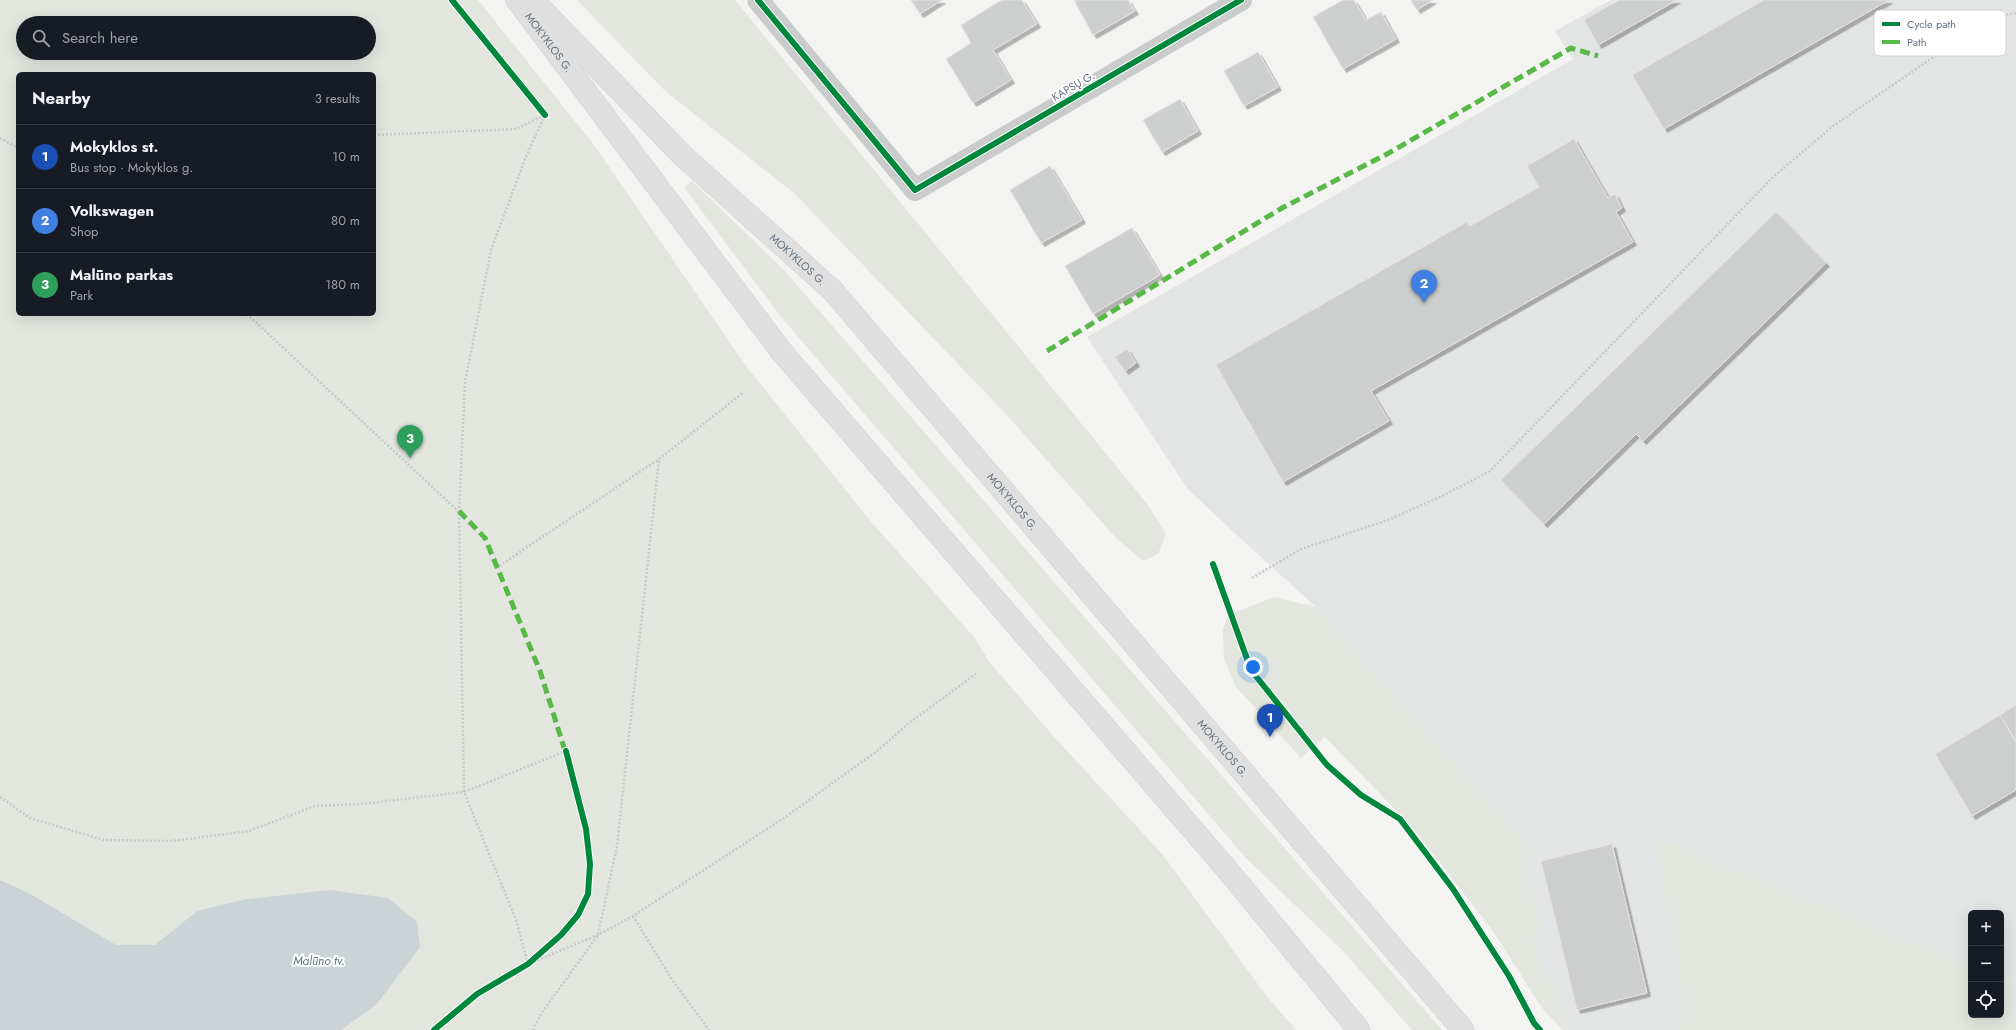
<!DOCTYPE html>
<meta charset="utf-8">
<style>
body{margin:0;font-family:Jost,sans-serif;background:#20242c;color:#f1f3f6}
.controls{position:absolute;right:12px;bottom:12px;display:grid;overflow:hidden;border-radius:6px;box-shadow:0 4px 16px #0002}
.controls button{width:36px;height:36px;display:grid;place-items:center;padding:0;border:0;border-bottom:1px solid #363941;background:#171b24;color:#f1f3f6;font:20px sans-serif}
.you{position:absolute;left:1253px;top:667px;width:14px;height:14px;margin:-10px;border:3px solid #fff;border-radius:50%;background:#1a73e8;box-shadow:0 0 0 6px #1a73e833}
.badge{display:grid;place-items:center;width:26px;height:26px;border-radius:50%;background:#8c9099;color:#fff;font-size:13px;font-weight:700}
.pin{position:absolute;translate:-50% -33px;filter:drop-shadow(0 1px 2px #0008)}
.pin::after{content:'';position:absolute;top:21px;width:14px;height:12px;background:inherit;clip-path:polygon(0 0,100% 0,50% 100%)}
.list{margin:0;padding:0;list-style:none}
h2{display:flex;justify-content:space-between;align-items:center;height:52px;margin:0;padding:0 16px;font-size:17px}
h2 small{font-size:13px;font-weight:400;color:#9ea1a6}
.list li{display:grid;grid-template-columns:26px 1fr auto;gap:12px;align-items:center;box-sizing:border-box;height:64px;padding:0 16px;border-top:1px solid #363941}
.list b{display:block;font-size:15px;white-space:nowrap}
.list p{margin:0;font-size:13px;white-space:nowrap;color:#9ea1a6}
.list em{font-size:13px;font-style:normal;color:#9ea1a6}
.icon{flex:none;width:22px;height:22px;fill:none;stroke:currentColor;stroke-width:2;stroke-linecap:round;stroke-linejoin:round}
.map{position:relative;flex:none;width:2016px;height:1030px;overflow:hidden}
.search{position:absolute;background:#171b24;box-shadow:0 4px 16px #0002;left:16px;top:16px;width:360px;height:44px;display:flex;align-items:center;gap:10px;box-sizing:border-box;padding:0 14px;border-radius:22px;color:#9ea1a6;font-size:15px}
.panel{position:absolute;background:#171b24;box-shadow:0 4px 16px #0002;left:16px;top:72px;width:360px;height:244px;border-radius:6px}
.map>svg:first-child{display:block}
</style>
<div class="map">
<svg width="2016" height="1030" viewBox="0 0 2016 1030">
<defs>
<filter id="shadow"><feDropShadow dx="3.5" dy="3.5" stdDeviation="0" flood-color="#0004"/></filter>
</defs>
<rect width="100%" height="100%" fill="#f3f3f1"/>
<path fill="#e3e5e4" d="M1611,0H2016V985L2001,979V913H1971V967L1655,837L1683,1002L1684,1018L1679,1030H1568L1557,980L1543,977L1533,935L1541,928L1527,874L1316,607L1228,527L1187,488L1087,337L1573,59L1555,31Z"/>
<path fill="#e2e6df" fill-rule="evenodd" d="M0,0H478L594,145L746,366L873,524L974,637L990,663L1056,739L1163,855L1268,998L1296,1030H0ZM23,23H369V53H23ZM18,74H374V314H18Z
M577,0H735L1148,505L1166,534L1158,554L1143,561L1116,538L1005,413L795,194L664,90Z
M692,181L784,270L1442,1030H1412L1344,952L1246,858L782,318L684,187Z
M1274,597L1316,607L1534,851L1527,874L1541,928L1533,935L1543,977L1557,980L1568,1030H1563L1542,1008L1493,931L1412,827L1325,737L1301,758L1236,687L1224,659L1223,630L1228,615Z
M1655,837L1971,967V1015H2001V979L2016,985V1030H1679L1684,1018L1683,1002Z"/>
<path fill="#cbd3d6" d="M0,880L32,895L116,945H155L197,911L247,899L330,890L388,898L417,922L420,947L376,1005L341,1030H0Z"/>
<path fill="#cdcece" stroke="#e2e2e1" filter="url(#shadow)" d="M911,0H942L920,14Z
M1002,0H1022L1037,24L993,50L1011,80L973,103L946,59L971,43L961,25Z
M1074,0H1128L1135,11L1093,35Z
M1343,0H1354L1366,20L1381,12L1396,39L1343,69L1313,17Z
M1411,0H1433L1417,10Z
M1619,0H1677L1598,45L1584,20Z
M1764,0H1889L1664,129L1632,75Z
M1258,52L1278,87L1244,106L1224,71Z
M1180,99L1198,131L1162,152L1143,120Z
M1574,139L1608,198L1615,194L1622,208L1616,212L1633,242L1371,391L1389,421L1283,482L1216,365L1467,222L1470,226L1539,187L1527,166Z
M1050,166L1082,220L1041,243L1010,190Z
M1776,212L1826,263L1643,441L1636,434L1544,524L1501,480Z
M1132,228L1160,275L1093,314L1065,266Z
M1127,349L1136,363L1125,371L1115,357Z
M2016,705V742L2000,715Z
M2000,715L2016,742V790L1972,816L1935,754Z
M1612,844L1647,993L1577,1010L1541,861Z"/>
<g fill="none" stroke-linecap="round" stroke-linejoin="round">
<g stroke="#d0d1d0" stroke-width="23">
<g id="major">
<path id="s1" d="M517,0L781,351L1230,873L1359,1030"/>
<path id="s2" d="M533,0L682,155L833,291L1463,1030"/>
</g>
</g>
<path stroke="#c8c9c9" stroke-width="2.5" stroke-dasharray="2 2" stroke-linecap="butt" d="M545,115L525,159L491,250L465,382L459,511L464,792L516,920L528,964L598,935L633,916L787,816L877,751L909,723L977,673
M374,135L516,129L545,115
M0,138L18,148
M247,314L458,511
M496,568L659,459L744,392
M1252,578L1301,549L1388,520L1444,495L1490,471L1772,178L1833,126L1992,17L2016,13
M0,797L30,818L104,840L172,841L249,831L315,806L361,804L464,792L566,751
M633,916L671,978L709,1030
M533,1030L541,1014L598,935L617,846L659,459"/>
<path stroke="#cacccc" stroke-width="22" d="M758,0L915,190L1241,0"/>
<use href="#major" stroke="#dfdfe0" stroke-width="22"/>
<path stroke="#58b947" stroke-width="5" stroke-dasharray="10 5" stroke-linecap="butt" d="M1047,351L1282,208L1387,154L1571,48L1598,56
M459,511L485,538L540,671L566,754"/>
<g stroke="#fff" stroke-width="8">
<path id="cycleway" d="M452,0L545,115
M758,0L915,190L1241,0
M1213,564L1251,670L1327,765L1361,795L1400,819L1453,889L1509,976L1534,1023L1540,1030
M434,1030L477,994L528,964L561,935L578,915L588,894L590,864L586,829L566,751"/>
</g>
<use href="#cycleway" stroke="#00873e" stroke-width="6"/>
</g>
<g text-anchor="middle" stroke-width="4" stroke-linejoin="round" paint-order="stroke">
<g font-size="11" fill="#637381" stroke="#fff">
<text dy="4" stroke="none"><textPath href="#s1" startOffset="53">MOKYKLOS G.</textPath></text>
<text transform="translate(1073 86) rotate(-30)" y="4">KAPSŲ G.</text>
<text dy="4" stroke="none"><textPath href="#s2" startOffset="371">MOKYKLOS G.</textPath></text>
<text dy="4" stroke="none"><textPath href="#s2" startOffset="695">MOKYKLOS G.</textPath></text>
<text dy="4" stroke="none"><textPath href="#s2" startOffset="1019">MOKYKLOS G.</textPath></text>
</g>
<g font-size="12" font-style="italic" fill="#5f757f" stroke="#fff">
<text x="319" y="965">Malūno tv.</text>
</g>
</g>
<rect x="1874" y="10" width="132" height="46" rx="6" fill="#fff" stroke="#d0d5d9" stroke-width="1"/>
<rect x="1882" y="22" width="18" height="4" fill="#00873e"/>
<rect x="1882" y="40" width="18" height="4" fill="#58b947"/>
<g font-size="11" fill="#637381">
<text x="1907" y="28">Cycle path</text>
<text x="1907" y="46">Path</text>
</g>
</svg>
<div class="controls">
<button>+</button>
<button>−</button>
<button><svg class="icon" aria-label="locate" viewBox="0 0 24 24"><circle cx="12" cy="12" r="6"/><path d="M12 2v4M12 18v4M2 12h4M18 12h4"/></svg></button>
</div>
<div class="you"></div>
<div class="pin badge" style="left:1270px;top:737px;background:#1a4fb4">1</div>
<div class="pin badge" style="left:1424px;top:303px;background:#3f7fe0">2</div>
<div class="pin badge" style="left:410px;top:458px;background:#2e9e5b">3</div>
<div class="search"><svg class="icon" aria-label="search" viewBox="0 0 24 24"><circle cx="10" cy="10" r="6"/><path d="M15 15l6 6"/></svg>Search here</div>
<section class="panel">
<h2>Nearby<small>3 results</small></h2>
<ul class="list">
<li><span class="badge" style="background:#1a4fb4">1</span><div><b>Mokyklos st.</b><p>Bus stop · Mokyklos g.</p></div><em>10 m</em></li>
<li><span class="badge" style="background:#3f7fe0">2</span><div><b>Volkswagen</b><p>Shop</p></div><em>80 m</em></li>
<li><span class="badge" style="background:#2e9e5b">3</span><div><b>Malūno parkas</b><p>Park</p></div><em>180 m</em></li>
</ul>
</section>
</div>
